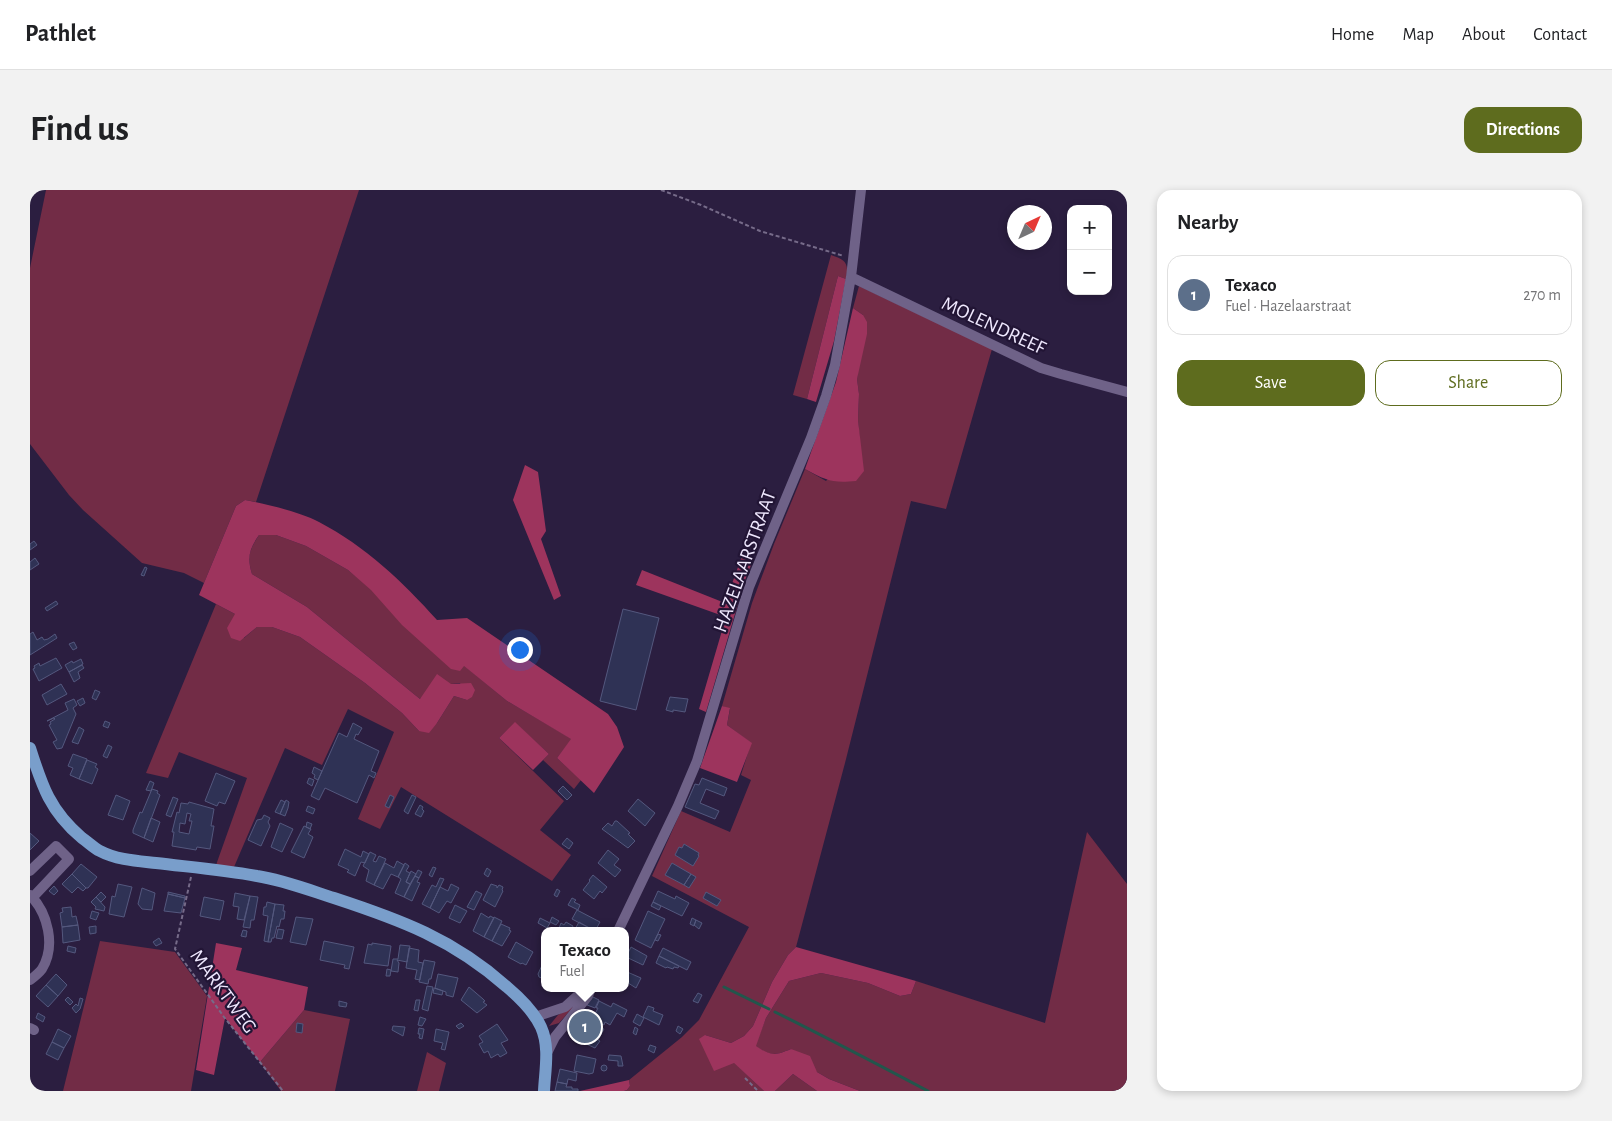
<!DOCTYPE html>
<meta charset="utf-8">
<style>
body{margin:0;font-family:"Alegreya Sans",sans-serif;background:#f2f2f2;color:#202124}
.controls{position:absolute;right:15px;top:15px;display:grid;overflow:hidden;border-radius:10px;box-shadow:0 2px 8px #0003}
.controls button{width:45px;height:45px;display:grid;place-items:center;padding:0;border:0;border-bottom:1px solid #e0e0e0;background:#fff;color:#202124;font:25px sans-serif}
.compass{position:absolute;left:977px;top:15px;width:45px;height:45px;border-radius:50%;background:#fff;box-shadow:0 2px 8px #0003;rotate:44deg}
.you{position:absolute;left:489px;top:459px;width:18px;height:18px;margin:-12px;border:4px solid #fff;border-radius:50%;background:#1a73e8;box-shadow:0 0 0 8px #1a73e833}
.badge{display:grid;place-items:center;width:32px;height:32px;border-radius:50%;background:#5e6c1e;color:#fff;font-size:16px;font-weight:700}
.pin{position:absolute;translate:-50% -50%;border:2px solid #fff;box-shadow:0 1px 5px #0006}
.popup{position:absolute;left:511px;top:737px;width:88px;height:65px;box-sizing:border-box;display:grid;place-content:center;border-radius:10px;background:#fff;filter:drop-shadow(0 1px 4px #0005);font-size:16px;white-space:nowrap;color:#757577}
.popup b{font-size:19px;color:#202124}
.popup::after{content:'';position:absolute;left:50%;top:100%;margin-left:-10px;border:10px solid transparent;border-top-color:#fff}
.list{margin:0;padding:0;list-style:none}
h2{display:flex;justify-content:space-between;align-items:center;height:65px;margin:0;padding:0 20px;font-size:21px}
h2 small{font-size:16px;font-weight:400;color:#757577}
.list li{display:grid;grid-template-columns:32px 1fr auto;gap:15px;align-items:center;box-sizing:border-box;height:80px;margin:0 10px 10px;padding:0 10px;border:1px solid #e0e0e0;border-radius:15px}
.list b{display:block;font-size:19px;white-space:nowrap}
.list p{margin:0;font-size:16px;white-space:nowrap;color:#757577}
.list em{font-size:16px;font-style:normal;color:#757577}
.actions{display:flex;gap:10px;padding:15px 20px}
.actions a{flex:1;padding:11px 0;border:1px solid #5e6c1e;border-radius:15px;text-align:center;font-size:18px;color:#5e6c1e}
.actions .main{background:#5e6c1e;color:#fff}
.map{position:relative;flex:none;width:1097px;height:901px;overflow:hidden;border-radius:15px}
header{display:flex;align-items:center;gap:30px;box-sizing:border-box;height:70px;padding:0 25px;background:#fff;border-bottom:1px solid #e0e0e0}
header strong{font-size:24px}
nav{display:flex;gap:28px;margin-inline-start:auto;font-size:18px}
.intro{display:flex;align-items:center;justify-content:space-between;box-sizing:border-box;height:120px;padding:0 30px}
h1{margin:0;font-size:35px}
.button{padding:12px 22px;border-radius:15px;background:#5e6c1e;color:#fff;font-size:18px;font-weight:700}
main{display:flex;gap:30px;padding:0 30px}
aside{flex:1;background:#fff;border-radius:15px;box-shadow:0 2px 8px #0003}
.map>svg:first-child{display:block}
</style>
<header>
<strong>Pathlet</strong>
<nav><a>Home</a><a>Map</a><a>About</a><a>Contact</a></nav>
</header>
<div class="intro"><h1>Find us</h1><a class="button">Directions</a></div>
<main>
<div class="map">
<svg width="1097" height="901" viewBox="0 0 1097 901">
<rect width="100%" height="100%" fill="#2b1e40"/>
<path fill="#722c46" d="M16,0H329L226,312L215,310L206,316L174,393L154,383L112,373L53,320L39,305L0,254V78Z
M801,65C816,70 819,73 816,89L808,86L777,209L763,205Z
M829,96L962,159L916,319L881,311L815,573L766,757L758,765L742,792L723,836L714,846L701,853L675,845L734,901H594L597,900L600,896L599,890L652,847L669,830L719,737L622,686L651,621L700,642L721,590L711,585L721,553L697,535L700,519L692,516L722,413L744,354L775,279L796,291L830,253L828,230L829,204L827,189L833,125L823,118Z
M229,345H246L276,356L318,380L477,511L542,549L527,568L551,590L544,599L513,570L519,564L485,533L469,548L534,611L510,640L541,665L522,691L371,597L350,639L328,629L364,542L318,519L292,575L255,558L204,677L186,675L217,588L149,562L138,588L116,583L186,414L205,424L214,448L227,437H242L270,447L335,493L372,523L389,541L407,533L424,506L437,510L430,493L421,494L390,509L277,417L222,384C217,368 219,360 229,345Z
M1057,642L1097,694V901H830L799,889L787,882L761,859C744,866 741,866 725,856L736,828L759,791L791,783L838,793L870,806L881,804L886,791L1015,833Z
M70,751L145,762L177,806L161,901H33Z
M545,815L529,833L519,836L528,825Z
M274,820L320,829L305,901H251L230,872Z
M397,862L416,873L409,901H387Z
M763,884L787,901H745Z"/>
<path fill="#9d345d" d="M808,86L816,89L804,151L786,212L777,209Z
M823,118L833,125L837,132V144L827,189L829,204L828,230L834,281L826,291C802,293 797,291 775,279L806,192Z
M495,275L508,282L516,341L511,349L531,406L524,410L483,310Z
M215,310C236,314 270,322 289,332C335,356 373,392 407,430L437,428L578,524L587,537L594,557L564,603L527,568L541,549L477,511L434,476L430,481L421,479L372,435L341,400L318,380L276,356L246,345H229C219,359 217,368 222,384L277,417L390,509L407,484L421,494L441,493L445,500L442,507L437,510L424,506L407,533L399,543L389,541L372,523L335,493L270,447L242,437H227L210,451L201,448L197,438L205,424L169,405L206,316Z
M712,366L723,370L715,390L676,522L669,519L696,427L606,395L612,380L695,413Z
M692,516L700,518L697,535L722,553L707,592L670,578Z
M485,532L519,564L503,580L469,548Z
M186,753L212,758L206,780L278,797L274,820L230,872L195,828L184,885L166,880Z
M766,757L886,791L881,804L870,806L838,793L791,783L759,791L736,828L726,856C741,866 744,866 761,859L780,866L787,882L799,889L830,901H787L763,884L745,901H734L704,873L684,881L669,849L675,845L701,853L714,846L723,836L742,792L758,765Z
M599,890L600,896L597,900L594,901H550Z"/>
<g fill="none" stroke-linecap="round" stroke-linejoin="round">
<path stroke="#22564c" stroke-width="3" d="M694,797L739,819
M745,822C796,847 847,874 898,901"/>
</g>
<path fill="#2f3255" stroke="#54587e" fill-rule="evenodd" d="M4,351L7,355L0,360V354Z
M5,368L9,374L0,380V372Z
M115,377L117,378L114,386L111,385Z
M26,411L28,414L17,421L15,418Z
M593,419L629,428L606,520L570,511Z
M3,442L7,450L12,447L14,450L18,449L25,444L27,448L0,465V444Z
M44,452L47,458L43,460L39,454Z
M26,468L32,478L9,491L3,479L5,478L4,476L9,473L10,476Z
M51,469L53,474L39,482L35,475L42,471L43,473Z
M52,475L54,478L48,482L50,488L44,492L39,482Z
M31,494L37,504L17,515L12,505Z
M65,500L70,502L66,510L62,508Z
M640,507L658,509L655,522L643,520V522L636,520Z
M53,508L55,513L50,516L47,511Z
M44,509L47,515L43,518L46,524L32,558L27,559L23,552L27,550L19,535L21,534L20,532L25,529L24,528L17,531L38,520L35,513Z
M75,531L80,533L78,538L73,536Z
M323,533L332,538L328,545L326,544L324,549L349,561L341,581L346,583L344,588L339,585L327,613L295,598L289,610L281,606L309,543L317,547Z
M49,537L54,540L48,554L42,552Z
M78,555L82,557L77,568L73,566Z
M43,564L57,569L49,589L40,585L43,578L38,576Z
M57,570L67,574L65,577L68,579L62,594L49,589Z
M284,577L292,581L288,590L284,588L285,585L282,583Z
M186,583L205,591L195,614L189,612L187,616L175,611Z
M279,588L284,590L282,596L277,593Z
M672,588L697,598L694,606L676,599L670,613L689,621L685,629L655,617L665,594L669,595Z
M120,591L124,593L121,601L116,600Z
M533,596L542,605L537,610L528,601Z
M122,599L128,601L127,603L130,605L114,648L103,643V640L110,622L112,623Z
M86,605L100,611L93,630L78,625Z
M360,605L364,607L359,618L355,616Z
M382,605L386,607L378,624L374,621Z
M143,607L148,609L141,627L136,625Z
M608,609L625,623L615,636L598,621Z
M251,610L255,612L250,624L245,622Z
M256,610L259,612L258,618L255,626L250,624Z
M159,612L184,619L181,636H184L180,659L167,657L166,660L142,656L144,642H142L147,622L149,623L151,613L158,614ZM157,623L161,624L159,631H162L159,644L149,642L150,633L155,634Z
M390,615L393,617L392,619L394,621L391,627L385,624Z
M278,616L285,619L283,624L276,621Z
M234,625L240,628L238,632L240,636L231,656L218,650L227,630L232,629Z
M121,628L130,632L123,652L114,648Z
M585,631H587L600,643L598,644L605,651L598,658L572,639L578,633L582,636Z
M277,632L282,634L280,639L276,637Z
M250,633L263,639L252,662L241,657Z
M274,636L281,639L278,644L283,647L274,668L261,662Z
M0,643L9,651L0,660Z
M537,648L543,653L539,659L532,654Z
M654,654L669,663L668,665L669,666L663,676L645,665L649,657L652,658Z
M315,659L331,667L333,661L339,664L335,673L331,672L325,686L317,682L319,680L308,675Z
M578,660L589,669L584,675L591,680L585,687L568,673Z
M340,662L346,665L343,671L346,672L349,666L356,669L344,695L336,691L339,680L333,676Z
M367,671L374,675L368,687L361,684L353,699L344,695L355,673L364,678Z
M375,673L379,676L376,681L380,683L376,692L380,694L374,707L365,703L371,689L368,687Z
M642,673L661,684L654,695L635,685Z
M51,674L67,687L58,698H56L42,684Z
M403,677L406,678L402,687L399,685Z
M457,678L461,681L458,687L454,684Z
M388,680L392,682L389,688L385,686Z
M381,681L386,684L380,694L376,692Z
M42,684L56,698L53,701L48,697L42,703L32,694Z
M661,684L666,687L659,698L654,695Z
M563,685L577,697L572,703L570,701L564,709L553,700L560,691L559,690Z
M385,686L389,688L387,692L390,693L382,711L374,707Z
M410,688L414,689L400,718L392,714L402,695L406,697Z
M88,694L102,697L94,727L79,724L82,706L85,707Z
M421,694L429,698L421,713L417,711L409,723L400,718L410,697L418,701Z
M461,694L467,696V698L469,695L473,697L472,700L473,701L465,717L453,710Z
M24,696L28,701L24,705L19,701Z
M112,698L125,703L122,720L112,719L108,714Z
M527,699L530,701L527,707L524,705Z
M446,701L452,704L444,720L437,717Z
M628,701L645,709L646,706L659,713L652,726L623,712Z
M71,702L76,707L71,712L66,707Z
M138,702L155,706V708L138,704Z
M676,702L691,710L687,716L673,708Z
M205,703L220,706L214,730L207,729L209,717L203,716Z
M138,704L155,708L151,723L134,721Z
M220,706L228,707L224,730H221L220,738L213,737Z
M66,707L75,717L74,721L65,719L66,717L61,712Z
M174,707L194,711L190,730L170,726Z
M542,708L546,710L544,712L550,715L548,720L538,715Z
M237,712L245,714L238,752L234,751L238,726L233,725L234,717H236Z
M623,712L631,716L629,720L621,716Z
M245,714L254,715L253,721H255L254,729H251L249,737L247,736L244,748H242L241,752H238Z
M425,715L437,721L430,733L419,728Z
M41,717L42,727L46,726L48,735L32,737L30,723L33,722L32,718Z
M547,720L570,732L565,741L542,729Z
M62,721L69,723L66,730L60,728Z
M618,721L635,729L621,758L605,750Z
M451,723L459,728L460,726L464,728L454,747L443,741Z
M266,727L283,729L276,755L260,752Z
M464,727L472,731L462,751L454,747Z
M522,727L529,731L526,735L520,732Z
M510,728L520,733L517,738L508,733Z
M662,728L666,730L664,736L660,734Z
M666,730L672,733L669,739L664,735Z
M536,732L543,736L541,741H535L529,738L531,733L534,735Z
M549,732L565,741H544Z
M471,734L480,738L479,740L481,741L472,756L462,751Z
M48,735L50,750L33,753L32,737Z
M66,736V743L60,744L59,737Z
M248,739L254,740L252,749L246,748Z
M213,740L217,741L216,747L211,746Z
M628,744L631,745L628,751L625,750Z
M129,748L132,753L126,756L123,752Z
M294,751L324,757L319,779L314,778L315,775L290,770Z
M486,752L503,762L496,775L492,773L491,774L478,767Z
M342,753L361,756L358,776L334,773L338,754L342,755Z
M370,755L380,756L377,772L367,770L369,773L368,782L361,781L363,769H368Z
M38,756L46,758L45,763L37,761Z
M601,757L617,766L613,775L596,767Z
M379,758L389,760L388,772L393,773L390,790L385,789L387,780L376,778Z
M633,758L661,772L657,780L629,766Z
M629,766L649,776L648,778L644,777L643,779L637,777L636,778L626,773Z
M394,770L405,772L401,789H399L398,794L389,792Z
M514,771L515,788L514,789L509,787L508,784Z
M357,779L361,780L360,786H356Z
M595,781L611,788L606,798L595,791Z
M26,784L37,795L28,806L16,795Z
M408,784L428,788L423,807L416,805V802L405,798Z
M16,795L28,806L18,817L6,806Z
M397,796L403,797L398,821L392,819Z
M439,797L453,809L455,811L453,812L457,815L447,823L431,810Z
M404,798L413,801L412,805L403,803Z
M668,803L672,805L668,813L663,811Z
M561,806L569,810L565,818L557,815Z
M38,807L43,812L40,815L35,810Z
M50,808L53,809L50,819L46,823L42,818L46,814L48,816Z
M386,810H390L388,821L384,820Z
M309,811L317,813L316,817L309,816Z
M569,811L581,817L583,813L597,820L594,827L587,823L580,835L575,832L574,835L562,830L568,818H566Z
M618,816L624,818L623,821L633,825L629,835L613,827Z
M8,823L15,827L13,832L6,828Z
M607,824L614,828L610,836L603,832Z
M390,827L396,829L392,836L388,835Z
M267,833L273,834L272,843L266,842Z
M431,833L434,836L429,839L426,836Z
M467,834L478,850L471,853L477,863L470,867L468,864L461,868L458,861L454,863L449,854L453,852L449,846Z
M563,834L574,839L568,850L570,851L565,858L552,852Z
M363,836L375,837L373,846L362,840Z
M648,836L653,839L650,844L646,841Z
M605,837L608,839L606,845L603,843Z
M389,838L394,839L392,849L389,848L390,844H388Z
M28,839L41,846L34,858L22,852Z
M406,839L419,842L415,860L411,859L413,853L404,851Z
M22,852L34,858L28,870L16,864Z
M620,855L626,857L624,863L618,860Z
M547,865L566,869L563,883L559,884L544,881Z
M579,865L591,866L593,876H588V871L578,870Z
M571 878a3 3 0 1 1 6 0a3 3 0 1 1-6 0Z
M530,879L547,883L546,891L538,889L537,894L527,892Z
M527,892L537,894L536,897H542V899H548V901H525Z"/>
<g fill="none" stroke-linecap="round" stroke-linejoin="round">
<path stroke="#766b89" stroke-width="2" stroke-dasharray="4 2.5" stroke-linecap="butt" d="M631,0L671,15L730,41L814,66
M161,687L145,759L194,827L253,901
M715,888L728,901"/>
<path stroke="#6f6288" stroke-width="10" d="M821,87L1011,178L1031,184L1097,202
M0,681L26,656L39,669L3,707
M0,705C18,723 26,756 12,779C9,783 4,787 0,790
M588,741L648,616L667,571L719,397L781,248L796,206L805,175L821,87L831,0
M505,827L535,817L556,798
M0,838L4,840
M517,863L525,847L558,806L561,798"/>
<path stroke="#799ecb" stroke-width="12" d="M0,558C12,596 20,621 52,648C58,652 64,658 70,661C87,670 108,671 126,673C159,677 194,680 227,686C253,690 279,700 304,708C371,730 423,749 477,797C490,808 504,822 511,837C520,857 515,880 514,901"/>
</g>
<g text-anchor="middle" stroke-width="4.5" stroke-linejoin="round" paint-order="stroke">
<g font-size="20" fill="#efe8fe" stroke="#221535">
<text transform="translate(964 135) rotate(25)" y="7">MOLENDREEF</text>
<text transform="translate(714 371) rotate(-70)" y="7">HAZELAARSTRAAT</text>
<text transform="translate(194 801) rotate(54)" y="7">MARKTWEG</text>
</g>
</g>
</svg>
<div class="controls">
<button>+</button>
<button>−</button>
</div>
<svg class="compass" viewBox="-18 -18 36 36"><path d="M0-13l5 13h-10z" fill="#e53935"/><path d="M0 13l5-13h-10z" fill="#757577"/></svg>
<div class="you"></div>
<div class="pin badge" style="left:555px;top:837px;background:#5c6f8a">1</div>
<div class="popup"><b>Texaco</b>Fuel</div>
</div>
<aside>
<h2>Nearby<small></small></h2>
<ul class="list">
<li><span class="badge" style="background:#5c6f8a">1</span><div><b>Texaco</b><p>Fuel · Hazelaarstraat</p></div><em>270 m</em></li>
</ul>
<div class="actions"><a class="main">Save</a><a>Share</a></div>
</aside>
</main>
